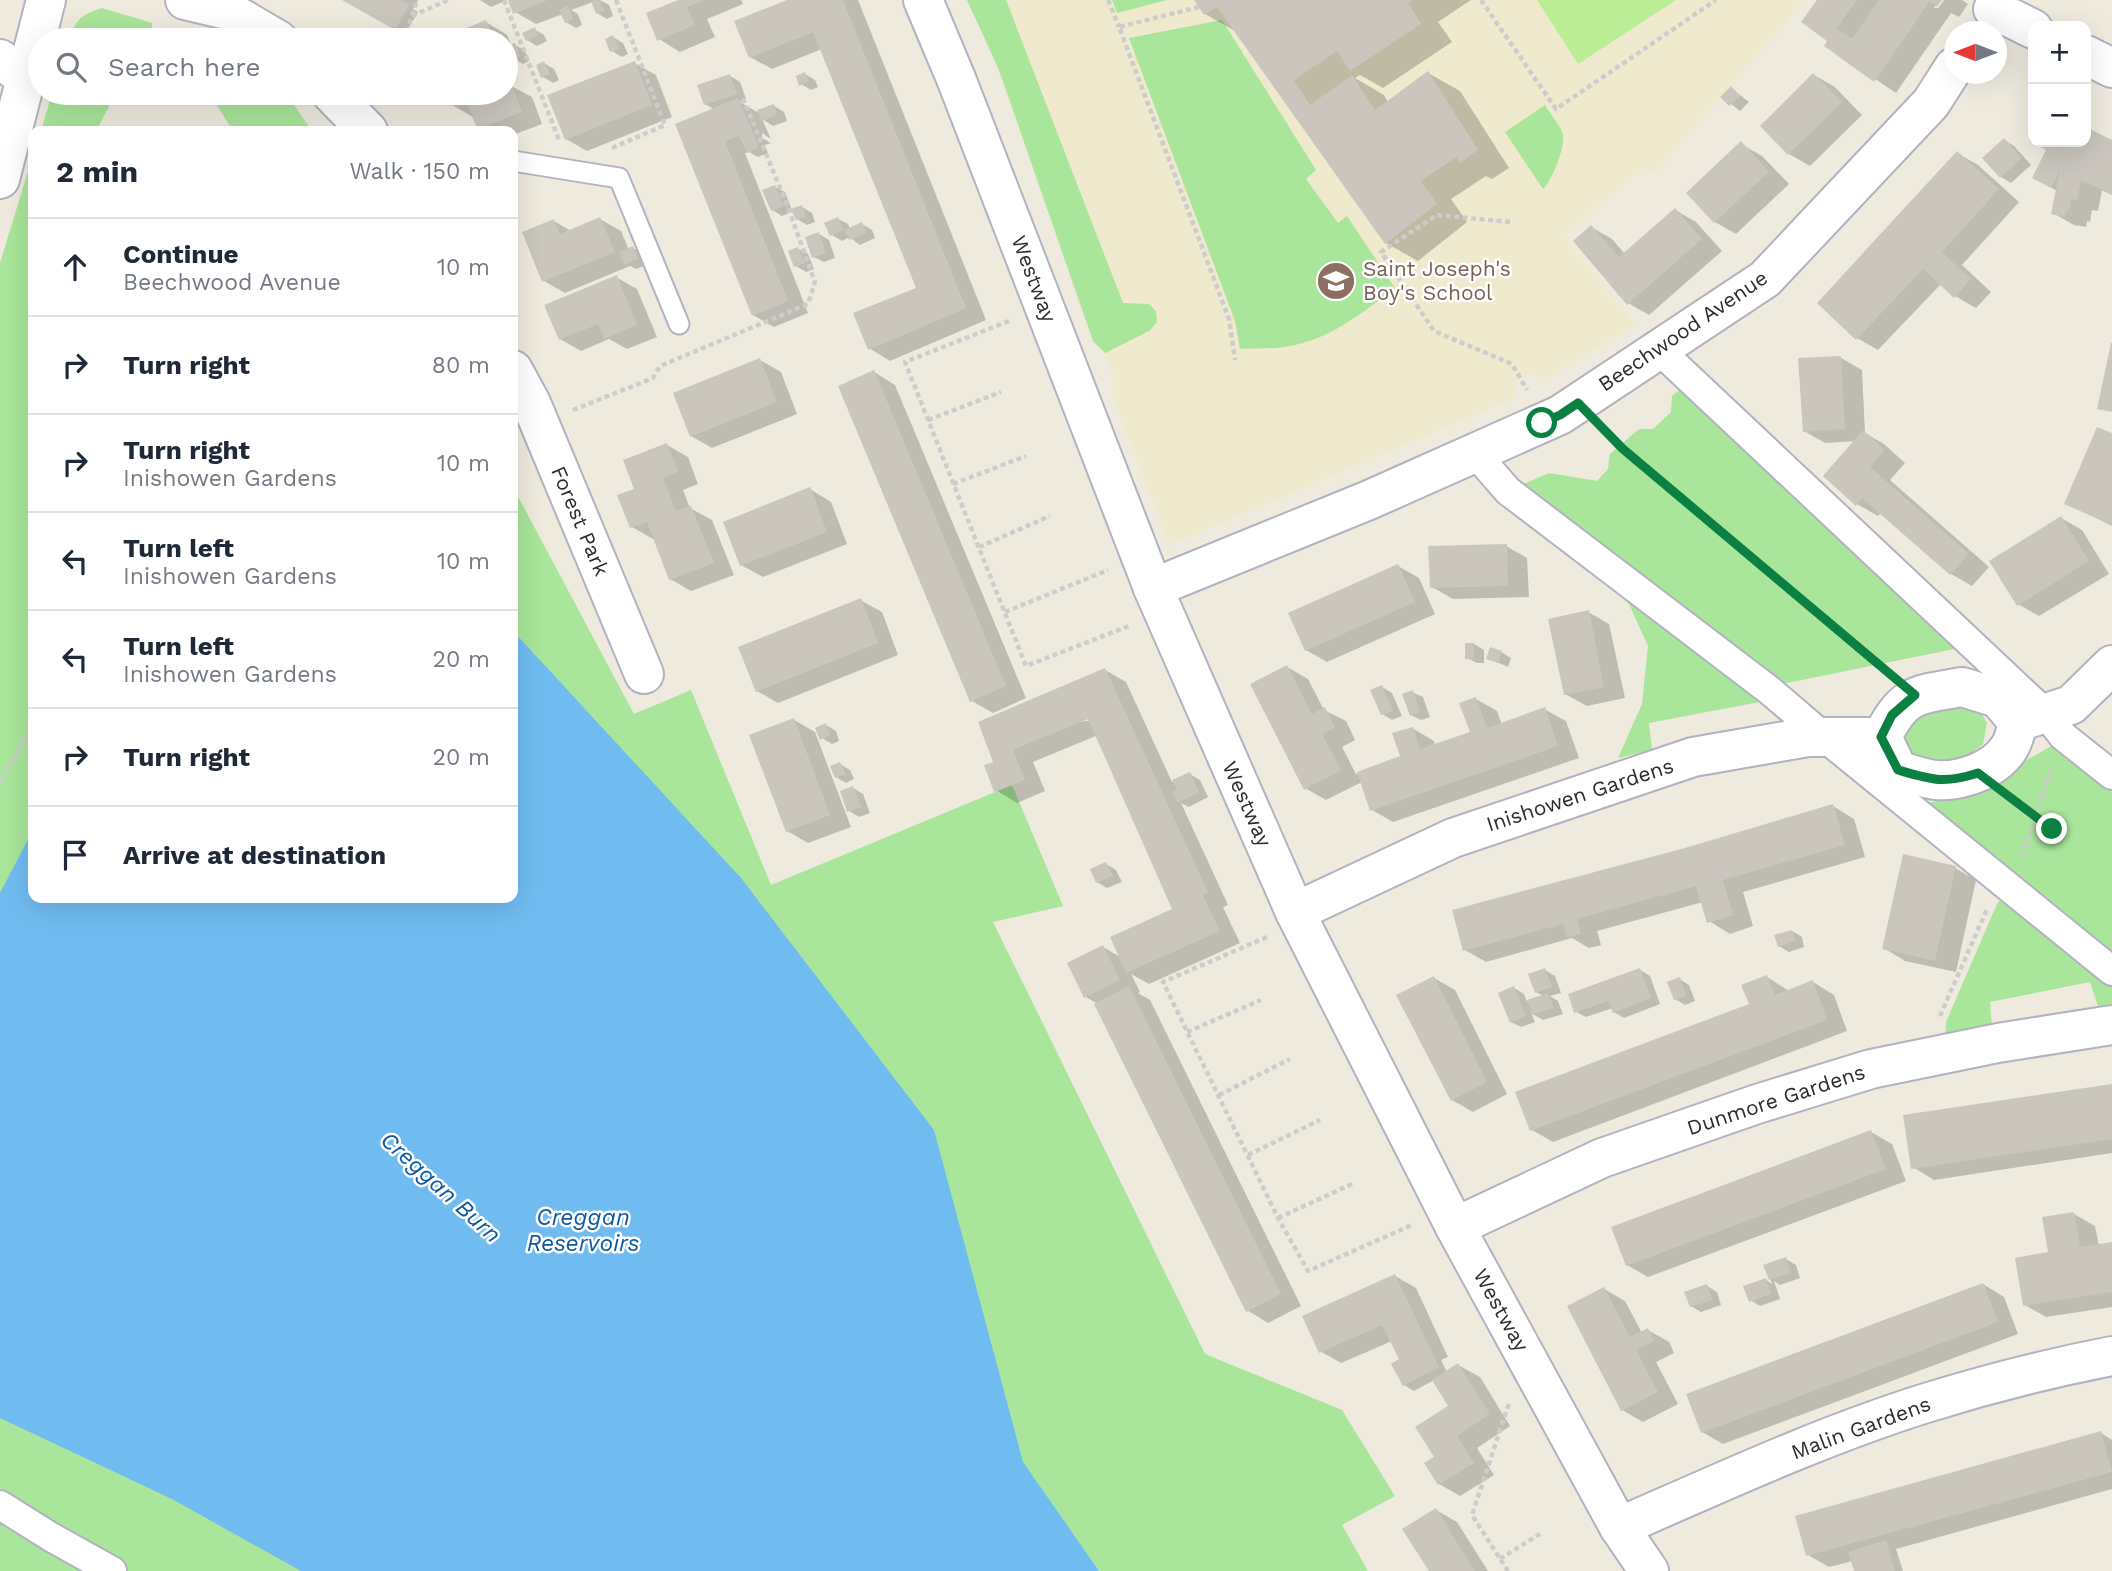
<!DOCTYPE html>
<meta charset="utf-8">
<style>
body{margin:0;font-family:"Work Sans",sans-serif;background:#f2f2f3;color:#1f2937}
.controls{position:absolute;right:21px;top:21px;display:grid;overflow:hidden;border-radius:14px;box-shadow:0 7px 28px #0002}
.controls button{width:63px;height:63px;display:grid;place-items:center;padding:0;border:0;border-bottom:2px solid #e0e1e3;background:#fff;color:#1f2937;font:35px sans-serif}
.compass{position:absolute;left:1944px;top:21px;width:63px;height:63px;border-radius:50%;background:#fff;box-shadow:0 7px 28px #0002;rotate:270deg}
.stop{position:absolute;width:21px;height:21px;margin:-16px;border:5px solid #0b8043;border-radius:50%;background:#fff}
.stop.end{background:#0b8043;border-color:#fff;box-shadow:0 2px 7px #0008}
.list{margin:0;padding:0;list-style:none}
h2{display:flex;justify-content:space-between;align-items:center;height:91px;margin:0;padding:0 28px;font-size:30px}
h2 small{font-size:23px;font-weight:400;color:#747a83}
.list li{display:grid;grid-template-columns:46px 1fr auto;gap:21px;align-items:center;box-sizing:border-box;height:98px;padding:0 28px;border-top:2px solid #e0e1e3}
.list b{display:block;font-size:26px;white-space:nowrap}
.list p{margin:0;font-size:23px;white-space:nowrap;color:#747a83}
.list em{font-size:23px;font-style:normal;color:#747a83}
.icon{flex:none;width:38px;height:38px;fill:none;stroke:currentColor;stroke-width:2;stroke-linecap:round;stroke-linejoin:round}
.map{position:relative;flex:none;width:2112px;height:1571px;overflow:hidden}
.search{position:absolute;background:#fff;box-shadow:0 7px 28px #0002;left:28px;top:28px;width:490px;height:77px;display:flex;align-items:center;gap:18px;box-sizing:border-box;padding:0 24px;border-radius:38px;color:#747a83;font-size:26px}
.panel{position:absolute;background:#fff;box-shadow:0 7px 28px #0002;left:28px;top:126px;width:490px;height:777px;border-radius:14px}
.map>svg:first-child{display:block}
</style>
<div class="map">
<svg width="2112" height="1571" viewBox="0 0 2112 1571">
<rect width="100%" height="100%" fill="#eeeade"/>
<path fill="#efe9ce" d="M967,0H1802L1784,25L1656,171L1641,169L1565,237L1635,325L1544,380L1530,373L1516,381L1514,398L1170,545L1112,395L1114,377L1110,365L1105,353L1093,341L999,70Z"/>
<path fill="#a9e59a" d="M967,0H1006L1123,303L1149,304L1156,311L1157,322L1149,331L1105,353L1093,341L999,70Z
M1112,0H1167L1117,13Z
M102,8L152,23L153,40H69C75,20 82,14 102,8Z
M1222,20L1316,170L1306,179L1338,223L1347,216L1395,288C1361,314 1328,341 1284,347C1270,349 1254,348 1240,349L1235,321L1129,38Z
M52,93H116L96,131H41Z
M209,93H282L292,102L312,131H233Z
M1545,105C1550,114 1561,126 1563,135C1565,148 1552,181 1543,189L1505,132Z
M33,155V898H513V487L634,714L691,690L771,885L1012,785L1063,906L993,922L1205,1354L1342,1410L1395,1496L1342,1525L1368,1571H0V263Z
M1683,387L1964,647L1782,684L1514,488L1549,473L1597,481L1608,469L1610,454L1639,429H1653L1671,412L1672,396Z
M1620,584L1765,701L1649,723L1652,750L1618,758L1642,704L1648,646Z
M1936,704L1978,707L1987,723L1983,744C1953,769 1944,770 1907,762L1900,724Z
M2060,741L2112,779V957L1929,803L1969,793Z
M2004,896L2112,981V1005L2098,1006L2090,982L1990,1002L1992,1028L1945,1039L1946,1022L1997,904Z"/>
<path fill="#bbec96" d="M1537,0H1676L1578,64Z"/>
<path fill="#70bcf1" d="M513,631L741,878L934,1130L1023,1462L1099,1571H301L172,1499L0,1418V893L33,830V898H513Z"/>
<path fill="#0003" fill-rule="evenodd" d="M347,0H418L413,9L418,12L405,34Z
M480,0H504L505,1L491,7Z
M510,0H600L609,5L613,16L607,19L597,13L593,2L571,10L578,14L582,25L576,28L566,22L563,14L536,24L515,12Z
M682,0H741L743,4L707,19L715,37L680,52L659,39Z
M791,0H858L986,320L890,361L869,348L918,289L822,49L772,69L750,57Z
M1196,0H1471L1438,22L1452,42L1383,88L1360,75L1355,78L1384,95L1388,102L1428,73L1460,91L1509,168L1492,179L1486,176L1451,199L1467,222L1418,261L1386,243L1237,32L1205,14Z
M1819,0H1940L1934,8H1938L1944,0H1962L1968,4L1959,17L1951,13L1896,93L1826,46L1830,41Z
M486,22L507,35L512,46L515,45L525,51L529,61L523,64L518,61L506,66V40H445Z
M534,29L544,35L547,41L537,46L527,40Z
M613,37L623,43L628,54L622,57L612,51Z
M544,63L554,69L559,80L553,83L543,77Z
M634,63L656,75L672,117L587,151L566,139Z
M805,74L815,80L818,87L811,90L801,84Z
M1814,75L1835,87L1862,115L1810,166L1789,154L1762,126Z
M506,76L509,85L532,97L542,124L513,135V131H484L479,128L473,117L452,105L447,93H506Z
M730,76L740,82L746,99L740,102L757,112L774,106L784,112L787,121L773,126L762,119L771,139L762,133V138L771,143L765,145L768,153L758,157L749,152L745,153L808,313L774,327L753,315L715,110L705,104Z
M1731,88L1749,102L1740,111L1722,97Z
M2086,129L2112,142V195L2102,190L2098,211L2092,210L2090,222L2087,221L2086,227L2074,225L2053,213L2057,191L2034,177L2048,150L2034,142H2086Z
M2004,140L2014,146L2031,165L2011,183L2001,177Z
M1741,144L1762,156L1789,184L1736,234L1715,222Z
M1957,153L1978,165L2019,202L1962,265L1991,292L1976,308L1955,296L1941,284L1878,350L1857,338Z
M775,187L785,192L792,210L802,207L812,213L815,222L807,225L797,219L794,211L782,216L772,210Z
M1675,210L1696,222L1722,251L1649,315L1628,303L1591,227L1612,239L1625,254Z
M600,219L621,231L629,250L633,248L643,254L647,265L636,269L630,266L565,293L544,281L554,221L571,231Z
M838,219L848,224L850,229L862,224L872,230L875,238L860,245L849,237L842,241L832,235Z
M819,234L829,240L835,258L824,262L814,257Z
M798,249L808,254L814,269L806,272L796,266Z
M616,277L637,289L657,337L627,349L609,339L581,351L560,339Z
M1841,358L1862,370L1865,433L1884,444L1905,463L1890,480L1989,567L1972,586L1951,574L1881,513L1878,516L1857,504L1856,441L1825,443L1804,431Z
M760,360L781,372L797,414L712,448L691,436Z
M874,372L895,385L1026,698L993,713L972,701Z
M2112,435V526L2066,503Z
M667,445L688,457L698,484L683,490L690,508L712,520L734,575L691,591L670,579L655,538L653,539L632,527L636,490Z
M810,489L831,502L847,544L763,577L741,565Z
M2061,518L2082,530L2109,574L2039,616L2018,604Z
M1506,546L1527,558L1529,597L1453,599L1432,587Z
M1398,566L1419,578L1435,614L1327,662L1306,650Z
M860,600L882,612L898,655L778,703L757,691Z
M1588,612L1609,624L1625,698L1587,706L1565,694Z
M1474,644L1484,650V663H1477L1467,658Z
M1501,652L1511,658L1508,667L1488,658Z
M1287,667L1308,679L1324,710L1346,721L1355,740L1342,747L1356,774L1402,757L1412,728L1434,741L1435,746L1472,733L1476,699L1497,711L1502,725L1544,709L1566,721L1579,758L1393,822L1372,810L1362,782L1326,800L1305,788Z
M1105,670L1126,682L1172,782L1190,774L1200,780L1208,797L1189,807L1181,803L1228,905L1223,907L1240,943L1149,984L1131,974L1140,992L1138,993L1150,1000L1301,1306L1268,1323L1247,1310L1098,1004L1086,997L1103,947L1122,958L1174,910L1098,735L1033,762L1045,791L1017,803L996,790L995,762ZM1112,709L1095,720L1080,722Z
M1382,687L1392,693L1402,716L1392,720L1382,714Z
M1412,692L1423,697L1430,717L1421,720L1411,715Z
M794,720L815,732L851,827L808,843L787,831Z
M826,725L836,731L839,741L832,744L822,738Z
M840,764L850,770L854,779L846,783L836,777Z
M853,788L863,794L870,813L859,817L849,811Z
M1833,806L1854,819L1865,857L1743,892L1753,926L1730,934L1709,921L1703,902L1597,931L1601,945L1589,948L1572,938L1486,962L1465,950L1685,850Z
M1106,864L1116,870L1122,882L1107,888L1097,882Z
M1955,868L1976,880L1956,972L1905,961L1884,948Z
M1792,931L1802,937L1804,947L1789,952L1779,946Z
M1545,970L1555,976L1561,993L1550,996L1558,1001L1563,1014L1543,1020L1531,1013L1535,1022L1521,1027L1511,1022L1514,988L1524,994L1527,1002L1544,996L1536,992Z
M1640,970L1650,976L1660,1004L1624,1018L1614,1012L1613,1008L1586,1017L1576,1012Z
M1767,977L1789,991L1813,982L1834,995L1847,1031L1553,1142L1532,1130L1751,1005Z
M1434,978L1455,990L1507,1094L1473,1112L1452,1100Z
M1679,979L1689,985L1695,1001L1685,1005L1675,999Z
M2112,1086V1153L1934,1180L1913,1167Z
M1871,1132L1892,1144L1906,1181L1648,1277L1627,1265Z
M2074,1214L2095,1226L2099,1246L2112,1244V1307L2046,1317L2025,1305L2050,1254Z
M1786,1259L1796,1265L1800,1278L1780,1285L1774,1281L1780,1299L1760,1306L1750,1300L1766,1280L1772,1284L1766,1266Z
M1395,1276L1416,1288L1448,1357L1441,1360L1447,1372L1458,1365L1480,1377L1510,1426L1477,1448L1494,1475L1460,1496L1439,1484L1436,1458L1451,1407L1434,1380L1414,1391L1404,1385L1403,1359L1392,1341L1341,1363L1320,1351Z
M1983,1284L2004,1297L2018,1334L1723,1444L1702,1432Z
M1707,1286L1717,1292L1721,1305L1701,1312L1691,1306Z
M1604,1289L1625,1301L1642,1333L1648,1330L1669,1342L1674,1353L1656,1362L1678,1404L1643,1422L1622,1410Z
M2101,1433L2112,1440V1489L1896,1549L1903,1571H1856L1853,1561L1829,1567L1808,1555Z
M1436,1510L1457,1522L1488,1571H1430Z"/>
<path fill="#cac6be" d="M342,0H401L409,5L395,30Z
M508,0H548L513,14Z
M600,0L604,11L596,14L591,1Z
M678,0H704L687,7L695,25L657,41L646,13Z
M787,0H843L966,308L868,350L853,313L916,288L813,32L749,58L734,21Z
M1194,0H1413L1408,3L1421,24L1350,71L1337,51L1294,80L1310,105L1352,75L1375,110L1428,71L1478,150L1460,163L1456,157L1421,181L1437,204L1385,244L1217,7L1204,15Z
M1817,0H1857L1837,28L1852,39L1879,0H1942L1937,7L1930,1L1874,82L1824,46L1827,41L1801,22Z
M568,6L573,19L565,23L559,10Z
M486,20L494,40H443L442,38Z
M535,27L538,36L526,41L522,33Z
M613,35L619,49L610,52L605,39Z
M515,43L520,56L512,59L506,46Z
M544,61L550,74L541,78L536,65Z
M635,61L652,105L565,140L547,95Z
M805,72L809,81L799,86L796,76Z
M1813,73L1842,102L1788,155L1760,126Z
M730,74L737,94L704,105L697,85Z
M511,83L522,112L477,129L466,100L450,106L445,93H506V85Z
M1731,86L1740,96L1729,106L1720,97Z
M738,98L759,147L747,153L739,136L725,141L788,301L752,316L675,124Z
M774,104L777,115L761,121L757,110Z
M2086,127L2112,140V195L2081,180L2077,200L2071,199L2069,211H2066L2065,217L2051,214L2060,170L2051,188L2032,178L2046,150L2029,141L2033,133V142H2086Z
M2004,138L2022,158L2000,178L1982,158Z
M1741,141L1769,172L1714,223L1686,193Z
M1957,151L1999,189L1942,252L1971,279L1954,298L1923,269L1856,340L1817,303Z
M775,185L784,206L771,211L762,190Z
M802,205L806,217L796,220L791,209Z
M1675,208L1702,239L1627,305L1573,241L1591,225L1619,257Z
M600,217L615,252L542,282L522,232L554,219L560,234Z
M838,217L844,230L830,236L824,223Z
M862,222L866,233L849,240L844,230Z
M819,232L826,253L812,258L805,237Z
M633,246L638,259L624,265L619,252Z
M798,247L805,263L794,267L788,251Z
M617,275L637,325L604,339L598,324L559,340L544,305Z
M2111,343H2112V412L2097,409Z
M1841,356L1845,429L1803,432L1798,358Z
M760,358L777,402L690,437L673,393Z
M874,370L1006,686L970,702L838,386Z
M2097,427L2112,433V525L2064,504Z
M1863,430L1885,450L1870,467L1969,554L1950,575L1862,498L1856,506L1823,476Z
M667,443L678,472L663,478L676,511L691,506L714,563L669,580L647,522L630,528L617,495L634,489L623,460Z
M810,487L827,532L740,566L723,522Z
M2061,516L2089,561L2017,606L1989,561Z
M1507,544L1508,586L1430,588L1428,546Z
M1398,564L1415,602L1305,651L1288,613Z
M861,598L878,643L756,692L738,647Z
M1589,610L1604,687L1564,695L1548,619Z
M1465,643H1474V659H1465Z
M1490,647L1502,651L1498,663L1486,659Z
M1287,665L1312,714L1325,707L1335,728L1322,734L1341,770L1304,790L1250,684Z
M1105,668L1208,892L1203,895L1220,931L1126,973L1110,937L1172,909L1088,719L1013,750L1025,780L994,792L984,765L993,762L978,722Z
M1382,685L1393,711L1381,715L1370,690Z
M1413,690L1420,712L1410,716L1402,694Z
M1476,697L1487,728L1545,707L1558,746L1370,811L1357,772L1400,756L1392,733L1413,727L1420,749L1470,732L1459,703Z
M794,718L830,815L786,832L749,735Z
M826,723L830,735L820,740L815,728Z
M840,762L846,774L835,778L830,766Z
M1190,772L1199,792L1178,803L1172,792L1177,790L1172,780Z
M853,786L861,807L847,812L840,791Z
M1833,804L1845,845L1723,880L1733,915L1707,923L1696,886L1577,919L1581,934L1567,937L1563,924L1463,951L1452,910L1685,848Z
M1903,854L1956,866L1935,961L1882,949Z
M1106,862L1113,876L1096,883L1090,869Z
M1792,930L1795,941L1778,947L1774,935Z
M1103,945L1120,980L1084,998L1067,963Z
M1545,968L1552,987L1535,993L1528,974Z
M1640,968L1651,998L1613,1013L1608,1001L1574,1013L1568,994Z
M1767,975L1775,995L1813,980L1827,1020L1530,1131L1515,1092L1749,1004L1741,985Z
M1434,976L1487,1082L1451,1101L1396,995Z
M1680,977L1686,996L1674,1000L1667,982Z
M1129,986L1281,1294L1246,1312L1094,1004Z
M1514,986L1526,1016L1510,1023L1498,993Z
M1548,993L1554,1008L1532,1015L1527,1000Z
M2112,1084V1139L1911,1169L1903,1115Z
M1871,1130L1886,1169L1626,1266L1611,1227Z
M2074,1212L2080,1247L2112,1242V1292L2023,1306L2015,1258L2048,1252L2042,1217Z
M1786,1257L1791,1273L1769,1280L1763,1265Z
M1395,1274L1439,1367L1403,1386L1391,1364L1399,1359L1382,1325L1375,1310L1382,1325L1319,1353L1302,1316Z
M1766,1278L1771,1294L1749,1302L1743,1286Z
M1983,1283L1998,1322L1701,1433L1686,1394Z
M1707,1284L1712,1300L1690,1307L1684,1292Z
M1604,1287L1630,1337L1648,1328L1654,1341L1636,1350L1658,1392L1621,1411L1567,1306Z
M1458,1363L1490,1414L1457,1436L1474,1463L1438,1485L1424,1463L1434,1457L1415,1427L1448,1406L1432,1380Z
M2101,1431L2112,1472L1806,1556L1795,1516Z
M1436,1508L1456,1541L1475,1571H1429L1402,1529Z
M1886,1540L1895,1571H1854L1848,1552Z"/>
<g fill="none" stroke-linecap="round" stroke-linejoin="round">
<g stroke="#b2b2c0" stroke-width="23">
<path id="service" d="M513,161L619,178L679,324"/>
</g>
<g stroke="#b2b2c0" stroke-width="32">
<path id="pedestrian" d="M1658,349L2045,713L2063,736L2112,775
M1475,453L1508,491L1769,690L1824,737L2112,971
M0,1505L51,1537L112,1571"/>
</g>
<g stroke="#b2b2c0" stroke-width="42">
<path id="minor" d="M185,0L227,10L278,40
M1993,9L2033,29
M2086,55L2112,68
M0,59L27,79
M331,93L368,131
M513,370L531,403L644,674
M1153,588L1369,500L1560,415L1765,279L1931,103L1954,67
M1962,687L1998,698L2018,722C2016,730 2014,741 2009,748C1995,770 1961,782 1936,780C1924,779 1910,774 1898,770L1882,737C1904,693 1916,695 1962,687Z
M2018,722L2071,705L2112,665
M1295,912L1453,838L1693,757L1808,737H1882
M1455,1227L1602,1158L1757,1104L1871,1069L1998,1043L2112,1025
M1619,1527C1720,1483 1821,1436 1926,1403C1987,1384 2050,1368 2112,1356"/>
</g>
<g stroke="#b2b2c0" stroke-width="42">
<path id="tertiary" d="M923,0L957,81L1153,588L1295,912L1455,1227L1619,1527L1649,1571"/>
</g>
<g stroke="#b2b2c0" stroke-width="42">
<path id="secondary" d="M0,179L46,0"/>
</g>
<path stroke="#ccc" stroke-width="4.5" stroke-dasharray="5 3.5" stroke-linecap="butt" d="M504,0L559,140
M1108,0L1119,27
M1481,0L1556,109L1716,0
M1199,7L1119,27L1229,319L1235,360
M412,16L448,0
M404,40L417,0
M612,148L665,125L616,0
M1510,222L1437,215L1381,252L1434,331L1512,364L1527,390
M1009,321L905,362L1026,666L1129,626L1130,628
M573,410L653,378L660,366L808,304L815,282L786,202L742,96
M928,420L1001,392
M1603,429L1623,449L1886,671
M953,484L1026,456
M979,547L1050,516
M1005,612L1108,570
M0,784L33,724
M2009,796L2052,829
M2023,856L2052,768
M1267,937L1163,982L1278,1218L1308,1271L1412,1225
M1940,1016L1987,909
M1187,1032L1261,1000
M1219,1095L1290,1059
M1248,1155L1320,1120
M1278,1218L1352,1184
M1500,1559L1543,1532
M1508,1571L1472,1515L1509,1403"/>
<use href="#service" stroke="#fff" stroke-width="19"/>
<use href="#pedestrian" stroke="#fff" stroke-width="28"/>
<use href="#minor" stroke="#fff" stroke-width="38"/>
<use href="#tertiary" stroke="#fff" stroke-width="38"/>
<use href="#secondary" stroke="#fff" stroke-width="38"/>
</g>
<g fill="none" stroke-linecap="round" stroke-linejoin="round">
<path stroke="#0b8043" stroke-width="9" d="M1542,423L1560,415L1578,403L1623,449L1915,695L1892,715L1881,737L1898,770C1932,780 1944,784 1978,773L2052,829"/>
</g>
<defs>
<g id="school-disc" transform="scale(2.0125)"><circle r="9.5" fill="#8d6e63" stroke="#fff"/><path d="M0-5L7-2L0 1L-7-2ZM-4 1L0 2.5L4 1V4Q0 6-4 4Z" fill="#fff"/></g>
</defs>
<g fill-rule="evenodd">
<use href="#school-disc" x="1336" y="281"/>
</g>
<g text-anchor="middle" stroke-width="5" stroke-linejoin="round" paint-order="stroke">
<g font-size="21" fill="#785e54" stroke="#fff" text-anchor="start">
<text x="1363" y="276">Saint Joseph's<tspan x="1363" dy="24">Boy's School</tspan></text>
</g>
<g font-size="21" fill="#2c2c2c" stroke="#fff">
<text transform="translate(1034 279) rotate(69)" y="7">Westway</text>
<text transform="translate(1683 331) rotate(-34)" y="7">Beechwood Avenue</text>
<text transform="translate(580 521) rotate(67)" y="7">Forest Park</text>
<text transform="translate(1580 795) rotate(-18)" y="7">Inishowen Gardens</text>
<text transform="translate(1247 804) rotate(66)" y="7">Westway</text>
<text transform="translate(1776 1100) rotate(-18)" y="7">Dunmore Gardens</text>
<text transform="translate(1501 1310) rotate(61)" y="7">Westway</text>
<text transform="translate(1861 1428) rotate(-20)" y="7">Malin Gardens</text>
</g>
<g font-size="23" font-style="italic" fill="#0b58a1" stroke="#fff">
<text transform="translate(441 1187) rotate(42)" y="8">Creggan Burn</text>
<text x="583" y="1225">Creggan<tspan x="583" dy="26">Reservoirs</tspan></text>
</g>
</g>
</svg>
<div class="controls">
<button>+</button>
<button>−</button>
</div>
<svg class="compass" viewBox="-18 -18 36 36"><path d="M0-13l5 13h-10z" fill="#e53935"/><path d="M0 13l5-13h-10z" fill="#747a83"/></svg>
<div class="stop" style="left:1542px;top:423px"></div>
<div class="stop end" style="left:2052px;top:829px"></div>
<div class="search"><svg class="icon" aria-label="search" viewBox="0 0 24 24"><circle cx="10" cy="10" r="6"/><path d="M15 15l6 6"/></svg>Search here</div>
<section class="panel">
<h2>2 min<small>Walk · 150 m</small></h2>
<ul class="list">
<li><svg class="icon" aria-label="ahead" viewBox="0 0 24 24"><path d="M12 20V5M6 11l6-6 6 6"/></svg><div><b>Continue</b><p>Beechwood Avenue</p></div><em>10 m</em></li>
<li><svg class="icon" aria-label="right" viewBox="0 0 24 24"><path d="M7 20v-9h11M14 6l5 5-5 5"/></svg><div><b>Turn right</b></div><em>80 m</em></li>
<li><svg class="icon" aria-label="right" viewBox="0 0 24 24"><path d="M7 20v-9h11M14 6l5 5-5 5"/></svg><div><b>Turn right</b><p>Inishowen Gardens</p></div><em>10 m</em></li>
<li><svg class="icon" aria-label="left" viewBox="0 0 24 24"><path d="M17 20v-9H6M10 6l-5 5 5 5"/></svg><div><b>Turn left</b><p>Inishowen Gardens</p></div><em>10 m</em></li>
<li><svg class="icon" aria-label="left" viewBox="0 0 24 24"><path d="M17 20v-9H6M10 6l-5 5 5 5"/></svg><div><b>Turn left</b><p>Inishowen Gardens</p></div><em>20 m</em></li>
<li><svg class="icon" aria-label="right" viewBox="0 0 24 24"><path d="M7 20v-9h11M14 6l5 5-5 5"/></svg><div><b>Turn right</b></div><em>20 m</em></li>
<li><svg class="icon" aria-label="arrive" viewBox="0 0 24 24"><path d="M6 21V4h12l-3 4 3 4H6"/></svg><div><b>Arrive at destination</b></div></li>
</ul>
</section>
</div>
